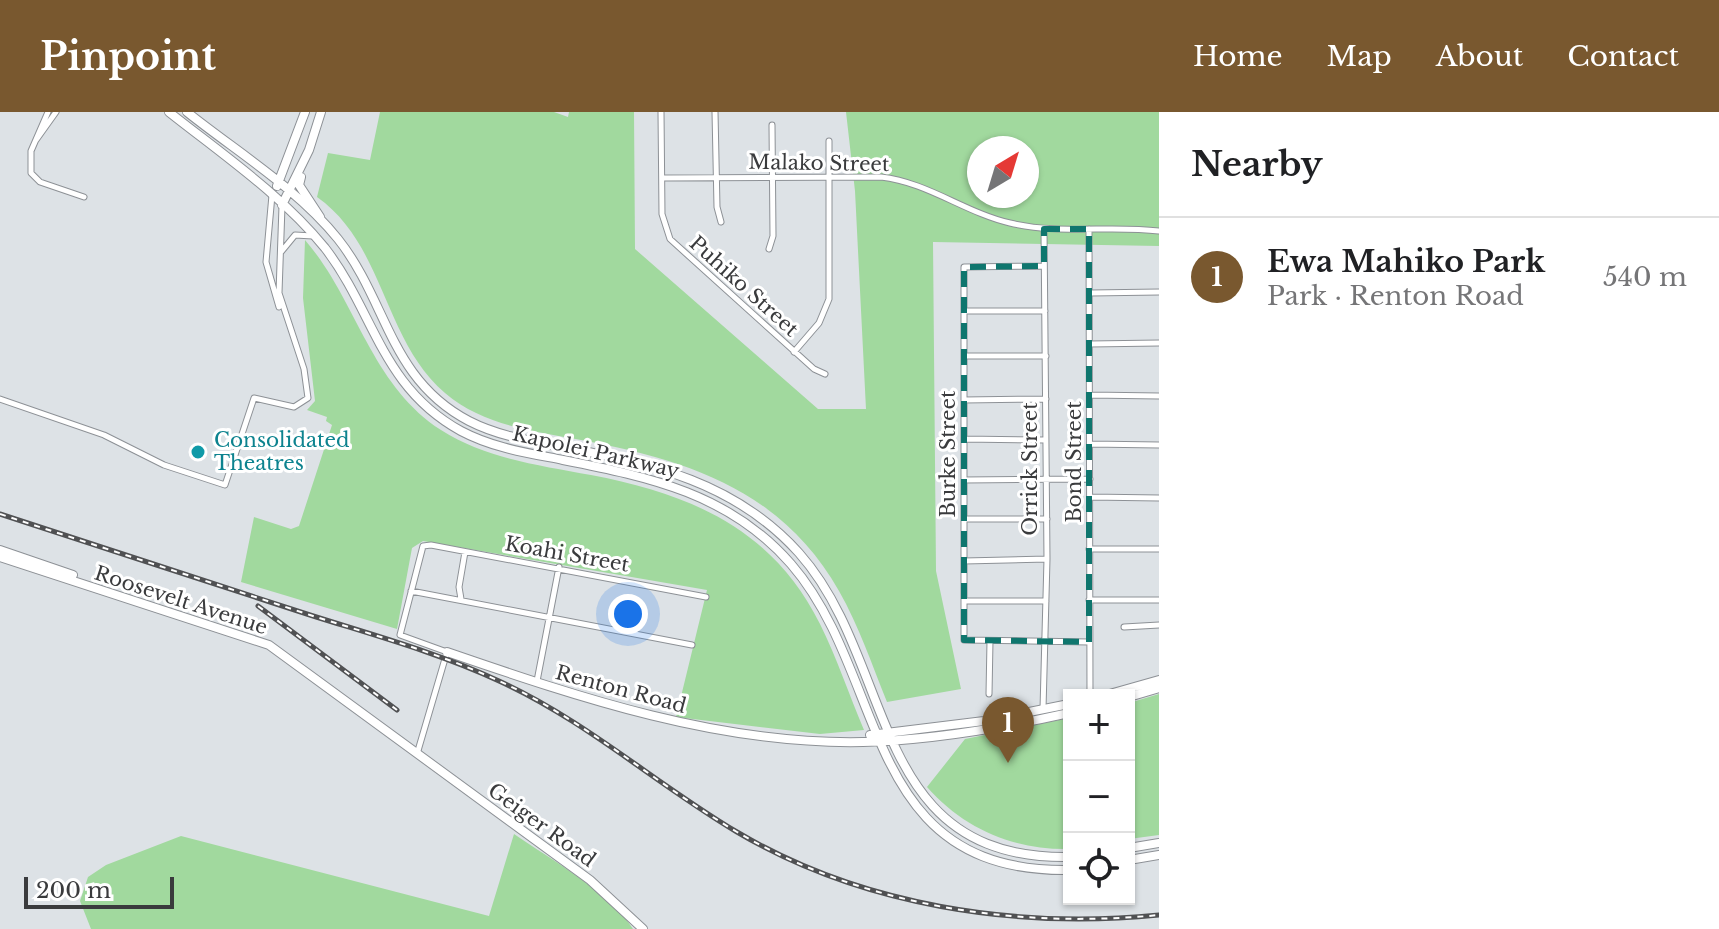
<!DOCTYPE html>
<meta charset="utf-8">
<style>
body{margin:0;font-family:"Libre Baskerville",serif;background:#f2f2f2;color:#202124}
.controls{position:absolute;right:24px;bottom:24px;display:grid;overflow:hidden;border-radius:0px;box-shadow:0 2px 6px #0004}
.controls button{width:72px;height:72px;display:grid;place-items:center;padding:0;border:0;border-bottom:2px solid #e0e0e0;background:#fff;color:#202124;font:40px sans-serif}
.compass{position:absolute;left:967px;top:24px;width:72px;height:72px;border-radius:50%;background:#fff;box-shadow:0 2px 6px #0004;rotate:38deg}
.scale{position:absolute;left:24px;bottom:20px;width:150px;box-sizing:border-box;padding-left:8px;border:4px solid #3a3b3d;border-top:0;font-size:22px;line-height:28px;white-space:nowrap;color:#3a3b3d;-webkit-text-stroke:6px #fff;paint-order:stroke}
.you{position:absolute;left:628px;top:502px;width:28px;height:28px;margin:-20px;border:6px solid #fff;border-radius:50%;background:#1a73e8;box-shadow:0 0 0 12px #1a73e833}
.badge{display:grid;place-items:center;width:52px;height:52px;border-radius:50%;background:#79582f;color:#fff;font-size:26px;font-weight:700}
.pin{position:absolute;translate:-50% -66px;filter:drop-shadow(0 2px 4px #0008)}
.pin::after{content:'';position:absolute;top:42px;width:28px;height:24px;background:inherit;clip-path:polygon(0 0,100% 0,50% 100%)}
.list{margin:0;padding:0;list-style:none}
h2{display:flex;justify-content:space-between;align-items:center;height:104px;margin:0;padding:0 32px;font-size:34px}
h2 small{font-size:26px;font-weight:400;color:#757577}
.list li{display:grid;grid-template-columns:52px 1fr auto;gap:24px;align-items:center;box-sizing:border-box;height:120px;padding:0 32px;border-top:2px solid #e0e0e0}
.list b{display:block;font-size:30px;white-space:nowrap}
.list p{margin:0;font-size:26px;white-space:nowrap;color:#757577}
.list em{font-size:26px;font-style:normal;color:#757577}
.icon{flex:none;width:44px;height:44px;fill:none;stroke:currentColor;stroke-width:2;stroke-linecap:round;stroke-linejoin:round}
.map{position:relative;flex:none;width:1159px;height:817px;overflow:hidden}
header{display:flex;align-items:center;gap:48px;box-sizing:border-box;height:112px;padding:0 40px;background:#79582f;color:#fff}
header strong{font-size:38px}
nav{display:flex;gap:44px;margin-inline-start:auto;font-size:28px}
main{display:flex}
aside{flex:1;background:#fff}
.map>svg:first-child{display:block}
</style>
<header>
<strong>Pinpoint</strong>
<nav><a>Home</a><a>Map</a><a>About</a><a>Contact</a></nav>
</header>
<main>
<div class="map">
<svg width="1159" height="817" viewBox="0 0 1159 817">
<rect width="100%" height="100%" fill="#dde2e6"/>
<path fill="#a1d99e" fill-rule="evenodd" d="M380,0H554L568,5L569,0H634L635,137L818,297H866L855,79L846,0H1159V134L933,130L936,459L961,577L887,590C872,553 859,514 839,479C782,378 687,348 581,328C533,319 484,314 445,281C383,228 385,133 317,85L328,41L370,48ZM979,36H1027V84H979Z
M305,128C357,188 370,272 441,318C487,347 539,353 591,363C690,382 772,416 820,512C837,546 849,583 864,618L820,622L676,605L707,478L423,429L412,436L397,517L241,470L254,405L291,417L299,414L332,313L326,309L327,305L307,298L315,289L303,186Z
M1159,582V723L1129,727V591Z
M1069,606V737C1014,738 964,717 927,675L965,627Z
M514,722C550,747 611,781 633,817H91L80,789L88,765L106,753L181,724L489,804Z"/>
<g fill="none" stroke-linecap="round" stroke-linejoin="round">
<g stroke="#8d9196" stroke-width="7">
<path id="street" d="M48,0L31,39V61L40,70L84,85
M661,0L662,102L670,127L814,257L825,262
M715,0L717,95L721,110
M36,28L56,0
M662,66L881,65C927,70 966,101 1010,111C1059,123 1110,113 1159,119
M272,83L266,150L279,195
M1089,117L1090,583
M769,137L773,124L772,13
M281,140L295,123L313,124
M1044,154L964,155V528L1089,530
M1091,181L1159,180
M964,199H1045
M1090,232L1159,231
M794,240L819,211L829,187V29
M964,244H1046
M1090,283L1159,284
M0,287L104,323L164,353L225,373L254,286L294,295L308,286L304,257L279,181L282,94
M964,288L1046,287
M964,327L1046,328
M1090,332L1159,333
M964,368L1090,367
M1090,385L1159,386
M964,407H1047
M1089,437H1159
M964,449L1047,447
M411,479L692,533
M461,487L459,475L465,440
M1089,488H1159
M964,489H1046
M1124,515L1159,513
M537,569L559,455
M989,582L990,529
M1043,597L1047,447L1044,117
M417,642L447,540L400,523L423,434L431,433L706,485"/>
</g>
<g stroke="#8d9196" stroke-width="10">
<path id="secondary" d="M169,0C222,42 282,83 325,136C375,201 381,275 461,319C493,336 528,341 563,348C650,365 730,382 791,452C890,566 860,761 1069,758
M187,0C237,40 298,77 338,127C388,190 389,267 469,309C498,324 531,329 563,335C653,352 735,370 799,441C898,552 867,748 1069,745
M301,65L299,73L320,105
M277,74L305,0
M282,93L309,38L321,0
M0,438L73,463
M0,445L269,533L590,768L643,817
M447,540C581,586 720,633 863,630C932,628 1002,616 1069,601
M1106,583L1159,568
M1129,585L1159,576
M870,623L984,609L1069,592
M1129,736L1159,731
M1129,748L1159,743"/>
</g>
<use href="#street" stroke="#fff" stroke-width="5"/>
<use href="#secondary" stroke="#fff" stroke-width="8"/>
<g stroke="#505153" stroke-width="5">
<path id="rail" d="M0,402C103,436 207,469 310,503C373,523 439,541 499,569C585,608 656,672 737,720C862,794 1015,817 1159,803
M258,494L397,598"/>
</g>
<use href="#rail" stroke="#fff" stroke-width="2" stroke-dasharray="6" stroke-linecap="butt"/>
</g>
<path fill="none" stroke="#0f766e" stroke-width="6" stroke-dasharray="16 10" stroke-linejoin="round" d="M1044,117H1089V530L964,528V155L1044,154Z"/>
<circle fill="#0f9aa8" stroke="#fff" stroke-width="3" cx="198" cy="340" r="8"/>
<g text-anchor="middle" stroke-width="6" stroke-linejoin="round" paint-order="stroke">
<g font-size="20" fill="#3a3b3d" stroke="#fff">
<text transform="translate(819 51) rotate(1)" y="7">Malako Street</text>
<text transform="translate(744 174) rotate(42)" y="7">Puhiko Street</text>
<text transform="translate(596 340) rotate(13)" y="7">Kapolei Parkway</text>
<text transform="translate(948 342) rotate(-90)" y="7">Burke Street</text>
<text transform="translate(1074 350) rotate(-90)" y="7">Bond Street</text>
<text transform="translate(1030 357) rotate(-90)" y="7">Orrick Street</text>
<text transform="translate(567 442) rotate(10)" y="7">Koahi Street</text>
<text transform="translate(181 488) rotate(18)" y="7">Roosevelt Avenue</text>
<text transform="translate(621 577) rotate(15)" y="7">Renton Road</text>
<text transform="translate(542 713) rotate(36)" y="7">Geiger Road</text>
</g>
<g font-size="20" fill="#0d838f" stroke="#fff" text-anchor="start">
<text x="214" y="335">Consolidated<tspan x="214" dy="23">Theatres</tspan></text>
</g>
</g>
</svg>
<div class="controls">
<button>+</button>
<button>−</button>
<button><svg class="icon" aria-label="locate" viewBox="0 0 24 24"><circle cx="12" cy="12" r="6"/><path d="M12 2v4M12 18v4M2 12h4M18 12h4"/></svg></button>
</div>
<svg class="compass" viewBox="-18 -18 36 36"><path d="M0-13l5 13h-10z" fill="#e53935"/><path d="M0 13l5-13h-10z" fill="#757577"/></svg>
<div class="scale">200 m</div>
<div class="you"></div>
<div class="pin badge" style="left:1008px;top:651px">1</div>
</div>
<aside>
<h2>Nearby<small></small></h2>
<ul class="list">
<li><span class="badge">1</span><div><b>Ewa Mahiko Park</b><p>Park · Renton Road</p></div><em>540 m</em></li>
</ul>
</aside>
</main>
